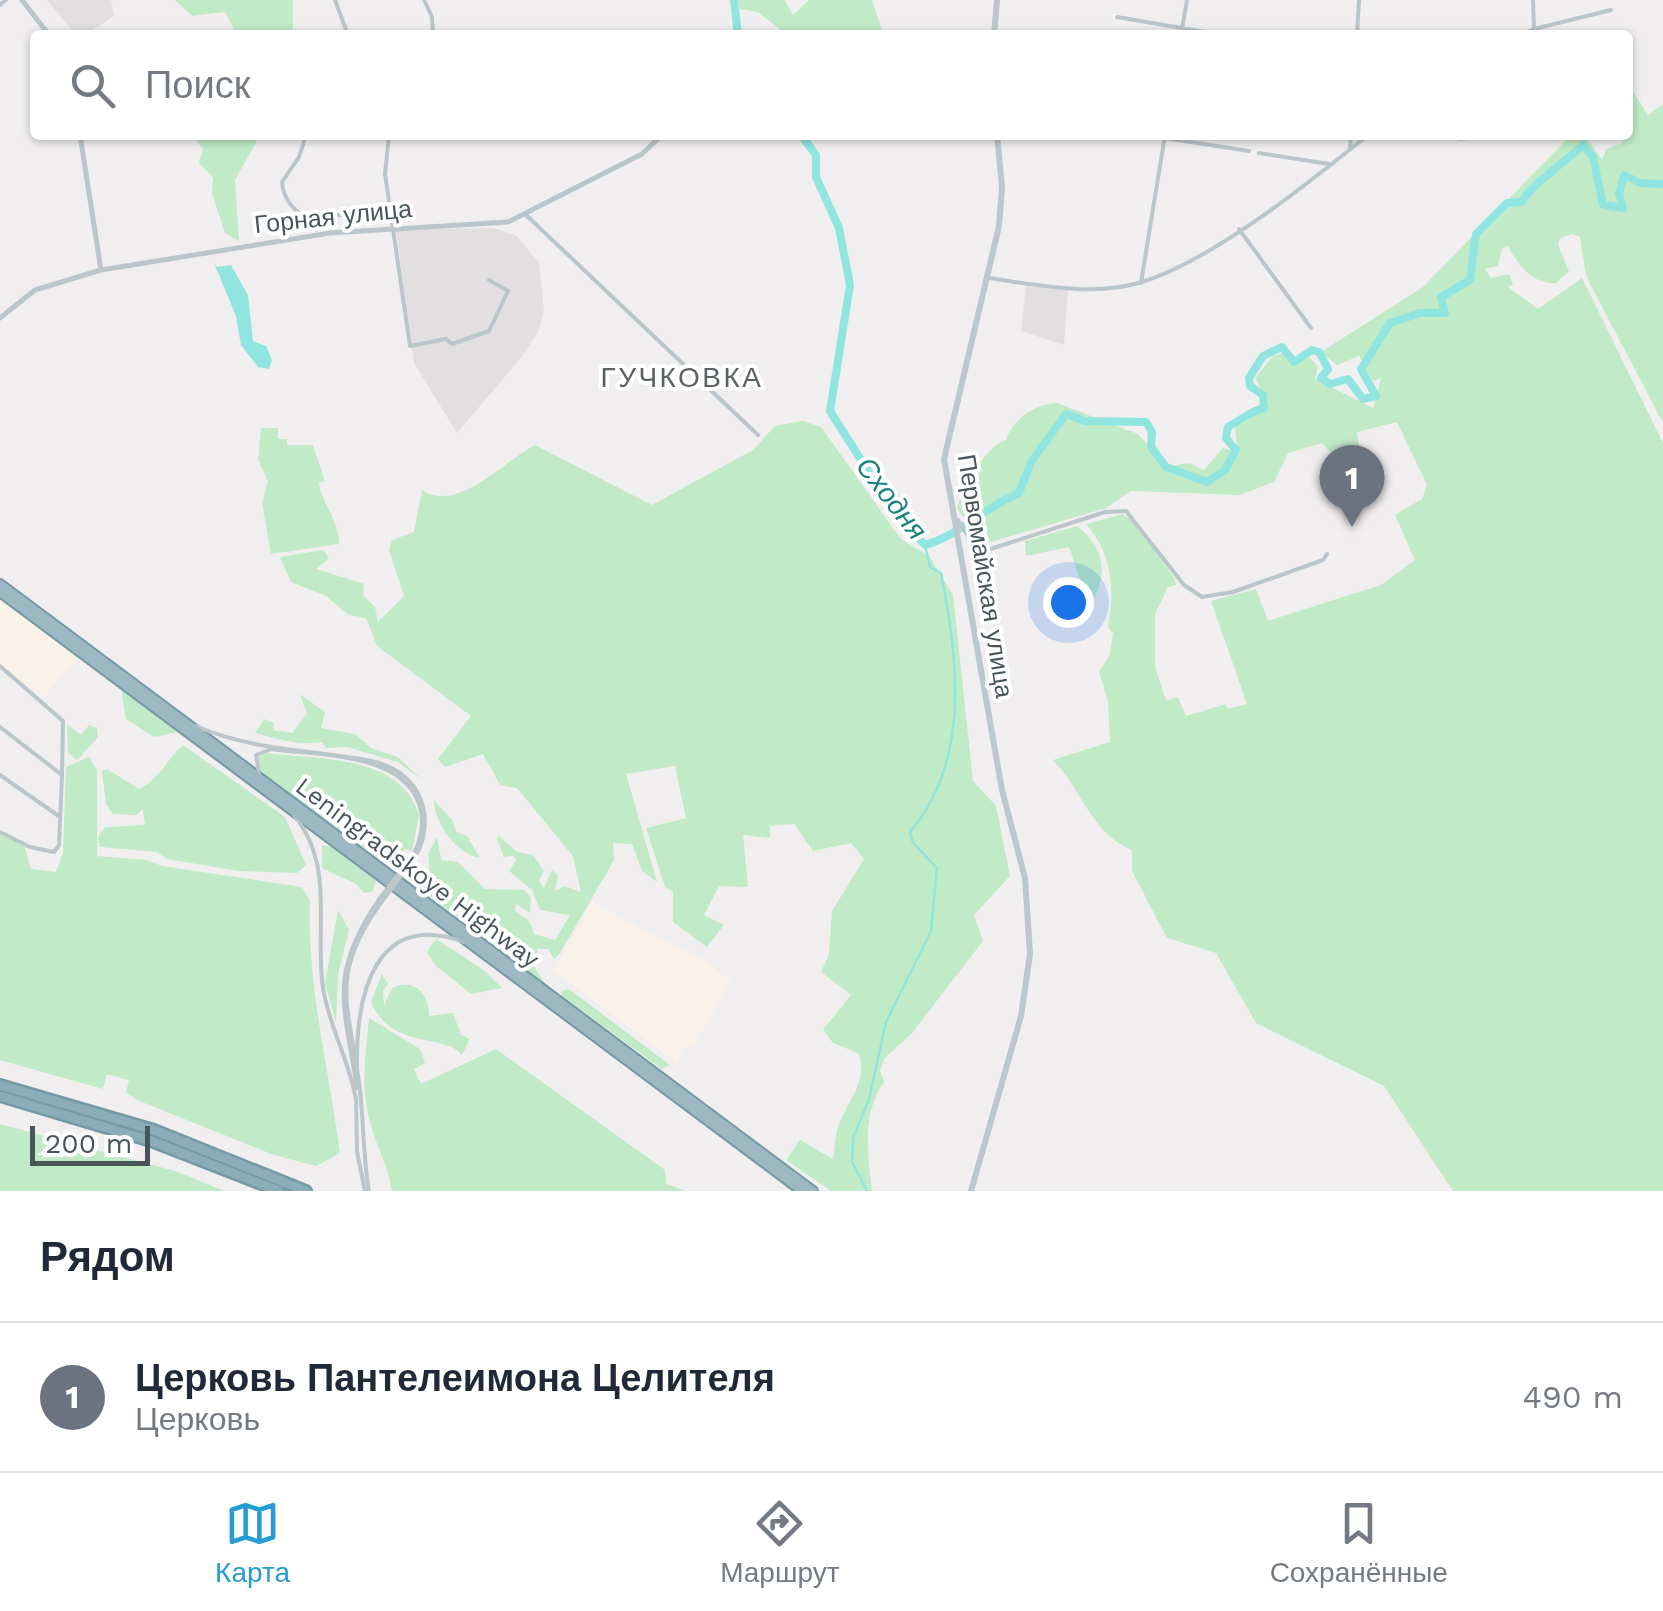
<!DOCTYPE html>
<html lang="ru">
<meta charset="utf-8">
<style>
body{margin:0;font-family:"Work Sans",sans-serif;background:#f6f6f7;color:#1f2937}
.scale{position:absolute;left:30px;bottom:25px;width:120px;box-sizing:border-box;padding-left:10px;border:5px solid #48565a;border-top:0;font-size:28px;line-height:35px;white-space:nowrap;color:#48565a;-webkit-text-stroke:8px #fff;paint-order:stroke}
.you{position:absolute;left:1068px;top:602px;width:35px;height:35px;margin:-25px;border:8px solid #fff;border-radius:50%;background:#1a73e8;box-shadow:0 0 0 15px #1a73e833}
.badge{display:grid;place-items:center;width:65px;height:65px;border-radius:50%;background:#279cd2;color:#fff;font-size:32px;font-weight:700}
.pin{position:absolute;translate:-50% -82px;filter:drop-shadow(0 2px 5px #0008)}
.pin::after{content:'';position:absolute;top:52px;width:35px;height:30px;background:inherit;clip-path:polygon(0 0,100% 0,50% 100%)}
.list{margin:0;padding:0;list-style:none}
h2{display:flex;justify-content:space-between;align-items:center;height:130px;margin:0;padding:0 40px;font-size:42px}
h2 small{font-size:32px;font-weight:400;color:#747a83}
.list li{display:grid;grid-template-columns:65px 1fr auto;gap:30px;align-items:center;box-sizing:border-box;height:150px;padding:0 40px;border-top:2px solid #e0e1e3}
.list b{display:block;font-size:38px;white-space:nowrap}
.list p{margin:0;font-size:32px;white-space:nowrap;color:#747a83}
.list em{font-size:32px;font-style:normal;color:#747a83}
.icon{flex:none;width:55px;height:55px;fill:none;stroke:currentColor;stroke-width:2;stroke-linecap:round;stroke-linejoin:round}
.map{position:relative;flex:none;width:1663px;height:1191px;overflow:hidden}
.search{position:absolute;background:#fff;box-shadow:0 2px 8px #0004;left:30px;right:30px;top:30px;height:110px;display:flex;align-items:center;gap:25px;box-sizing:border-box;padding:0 35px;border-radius:10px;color:#747a83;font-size:38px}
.sheet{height:280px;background:#fff}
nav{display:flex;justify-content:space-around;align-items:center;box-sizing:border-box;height:140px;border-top:2px solid #e0e1e3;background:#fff;font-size:28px;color:#747a83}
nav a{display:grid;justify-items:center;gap:5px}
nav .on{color:#279cd2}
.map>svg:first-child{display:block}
</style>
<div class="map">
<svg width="1663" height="1191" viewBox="0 0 1663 1191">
<rect width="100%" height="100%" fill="#f1eeef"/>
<path fill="#faf1e9" d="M0,599L77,658L42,699L0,664Z
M592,902L710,964L731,981L694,1045L685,1047L677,1064L554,971Z"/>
<path fill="#e2dfe0" d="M47,0H111L114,16L85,35H76Z
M494,228L517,236L539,263L544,308L540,328L524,354L457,433L414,363L396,230Z
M1026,286L1068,290L1064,345L1021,331Z"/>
<path fill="#c0ebc6" d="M175,0H293V35H237L225,12L192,16Z
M738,0H785L793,15L809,0H872L882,30L870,35H787L758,12L740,9Z
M1628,84L1648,115L1663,104V423L1586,276L1580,237L1572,234L1560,238L1558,245L1569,271L1556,283C1531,284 1518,264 1508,246L1502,249L1498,266L1485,269L1491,278L1509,274L1513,285L1508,287L1538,309L1582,278L1663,443V1191H1453L1384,1086L1256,1023L1216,953L1167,938L1132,871V850C1092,834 1081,789 1053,760L1110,742L1108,701L1099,672L1110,654L1113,633L1108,627C1115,589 1112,553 1086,524L1122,514L1133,520L1175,579L1176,585L1168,587L1155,614V667L1166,700L1178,697L1186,716L1226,704L1228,709L1247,704L1211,601L1256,589L1268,621L1381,585L1415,560L1395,515L1422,499L1427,485L1397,422L1357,432C1360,455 1366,473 1350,492L1334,456L1322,443L1288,453L1274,482L1240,495L1131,491L1106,508L981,545L957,508L963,489L959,482C979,470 986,447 1006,440C1014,418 1034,405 1057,403L1138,434L1166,467L1190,463L1204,470L1223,448L1238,452L1235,428L1261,412L1268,401L1255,378L1273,356L1285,353L1293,365L1309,357L1318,366L1315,379L1373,408L1381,378L1373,381L1359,356L1337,365L1321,352L1423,287L1571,135H1585L1602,160L1606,149L1622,143V135H1628Z
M192,135H260L235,180L239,241L225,233L212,193L213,178L199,163L203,149Z
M803,421L821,427L901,539L929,556L953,595L973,781L996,806L1010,876L974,915L983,941L912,1033L884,1059L880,1071L884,1082C861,1114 868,1154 872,1191H831L786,1160L800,1140L833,1159C835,1149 835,1137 838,1127C846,1104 870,1078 858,1053L833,1043L823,1030L851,995L821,972L829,954L832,911L864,859L851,843L813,851L794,824L770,826V838L743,835L748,887L719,886L704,915L724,925L707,947L673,922V892L665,887L646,828L686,818L675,766L626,774L657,882L642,871L632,844L613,843L614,860L560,953L554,959L548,949H537L538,956L529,959L546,985L414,884L430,876L428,854L437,837L441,860L458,862L485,889L524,890L531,898L530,913L516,904L515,911L529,921L534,934L555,940L570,915L540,910L532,890L509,871L516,860L513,856L504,857L497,839L499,836L517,852L533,855L544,871L539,881L544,888L552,870L558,875L555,891L564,886L581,892L573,856L517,788L500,785L483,754L445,767L438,759L471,716L377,646L366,618L349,615L326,596L291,582L280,557L323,550L329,558L316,569L364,584L363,595L375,607L378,622L404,596L389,550L392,540L414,532L422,490C458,514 505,460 535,445L652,505L753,450L775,426Z
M261,428H278V439H287V445H313L325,481L319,483C322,504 339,520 339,544L271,554L262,503L268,481L258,460Z
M1077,526C1102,545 1109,570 1094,598L1087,600L1069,547L1026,556L1025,541Z
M121,689L177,731V732L154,737L126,719Z
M300,694L325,712L321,728L355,734L371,748L398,757L422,780L398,762L347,747L326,748L322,742C294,745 283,740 255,733L264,719L274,723L273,730L292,733L307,714Z
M67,724L81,735L89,725L97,728L98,737L77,760L68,753Z
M183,745L285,817L306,865L297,873L239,871L167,859L157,852L100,847L98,838L105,827L145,825L143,809L136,815L113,814L106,804L102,771L107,769L139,789C159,780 167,759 183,745Z
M267,753C319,760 401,754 419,815L412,851L405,849L396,862L388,865L261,772L257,758Z
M89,757L97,770V856L147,860L162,866L302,887L310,901C307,987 329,1068 340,1153L316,1166L274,1155L137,1100L126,1092L129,1080L107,1074L103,1089L0,1060V834L24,845L31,869L56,872L63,853L66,767Z
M434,800L453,821L456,832L467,836L480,858C457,855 434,823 434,800Z
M322,845L332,847L376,881L372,892L364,893L356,884L322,868Z
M338,910L349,930L338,975L336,1023L325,983Z
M436,939L485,971L502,988L471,994L435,965L427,952Z
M382,974L388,984L383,991L384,1005L392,988C414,977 429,993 429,1016L453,1013L461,1035L470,1039L462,1055C443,1032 392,1051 371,1002Z
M569,989L670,1065L662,1069L562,996L561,991Z
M369,1018L420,1049L425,1063L414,1069L421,1084L496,1049L665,1170L666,1184L686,1191H392C388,1163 373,1141 368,1114C361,1080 366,1052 369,1018Z
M0,1124L175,1171L225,1191H0Z"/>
<path fill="#90e5e1" d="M214,263L217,267L231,265L248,295L253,341L266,346L272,360L269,369L258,367L241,345L236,316Z"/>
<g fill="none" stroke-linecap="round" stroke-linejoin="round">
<path stroke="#90e5e1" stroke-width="2.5" d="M867,1191L852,1162L853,1138L869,1099L886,1022L931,931L937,868L913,843L910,832C971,760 958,660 941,573L930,567L925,545"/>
<path stroke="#90e5e1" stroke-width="8" d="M734,0L738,35
M801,135L816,155V177L839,228L850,285L830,411L877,485L893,490L906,524L925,545C958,536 985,507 1019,493L1031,462L1066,414L1085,421L1146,422L1152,432L1151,447L1166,467L1207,482L1225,470L1236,450L1226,438L1228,427C1241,420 1251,411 1264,408L1263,395L1250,386L1249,378L1263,356L1282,347L1294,362L1312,350L1319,352L1328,369L1321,378L1330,384L1348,379L1363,399L1376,396L1361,369L1390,323L1420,313H1445L1441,297L1470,280L1476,234L1507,203L1522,202C1530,185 1568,160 1583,145L1593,157L1603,205L1623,208L1619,194L1624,175L1640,183L1663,184"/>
<g stroke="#7598a5" stroke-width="12">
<path id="trunk" d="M0,584L813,1191
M0,592L802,1191"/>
</g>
<g stroke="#7598a5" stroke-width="14">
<path id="motorway" d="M0,1085L154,1130L306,1191
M0,1096L151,1141L279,1191"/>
</g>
<path stroke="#bbc6ca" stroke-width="4" d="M335,0L348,35
M424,0L432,17L433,35
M0,5L6,0
M1117,17L1223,35
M1534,29L1611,10
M1181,35L1187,0
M1357,35L1359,0
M1521,35L1534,29L1533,0
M306,135L299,157L282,182C283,197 292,210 305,216L387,214
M389,135L385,174L410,346L446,339L452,344L489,331L508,291L489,280
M1453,135L1460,139L1490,135
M1165,138L1249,151
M1350,149L1351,135
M1259,153L1329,164
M526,215L758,435
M1239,229L1311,328
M989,278C1038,285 1094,297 1142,282C1213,260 1310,182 1368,135
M1141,283L1165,135
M958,520L978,553L1105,512L1126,511L1184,585L1202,597L1233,592L1323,560L1327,554
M0,666L63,721L62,775
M196,726C239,745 285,749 332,755C349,758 369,758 385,765C425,780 436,826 413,860
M0,727L62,775L59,845L54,852L30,847L0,832
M259,774L256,755L271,749C317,756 409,751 421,811C424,827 420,843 412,857
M0,775L60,817
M294,815C336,867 314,929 323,988C329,1027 350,1062 356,1100
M357,1066C356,996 374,909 464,942
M357,1088C344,1004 327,975 380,898
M356,1097L357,1152L365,1191
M369,1191C363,1157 364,1125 360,1091C351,1008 325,978 383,900"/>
<path stroke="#bbc6ca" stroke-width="5" d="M22,0L49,35
M80,135L101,270
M0,318L35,290L101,270L330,233L508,222L642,154L662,135"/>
<path stroke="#bbc9cf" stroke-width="6" d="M994,35L997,0
M971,1191L1021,1016L1030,954L1025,878L1002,790L944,459L999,226L1002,187L997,135"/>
<use href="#trunk" stroke="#9db8c2" stroke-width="8"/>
<use href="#motorway" stroke="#8aadb9" stroke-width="9"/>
<path stroke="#bbc6ca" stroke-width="4" d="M380,898L412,857
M383,900L413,860"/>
</g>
<g text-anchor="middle" stroke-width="8" stroke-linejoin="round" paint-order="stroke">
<g font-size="25" fill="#48565a" stroke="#fff">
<text transform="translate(333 216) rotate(-6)" y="9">Горная улица</text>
<text transform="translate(986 576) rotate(81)" y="9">Первомайская улица</text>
<text transform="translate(418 872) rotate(37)" y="9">Leningradskoye Highway</text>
</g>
<g font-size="28" letter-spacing="2.5" fill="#5b6063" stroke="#fff">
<text x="682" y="387">ГУЧКОВКА</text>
</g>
<g font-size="28" font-style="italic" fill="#16817e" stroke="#fff">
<text transform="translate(892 498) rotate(52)" y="10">Сходня</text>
</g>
</g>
</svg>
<div class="scale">200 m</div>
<div class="you"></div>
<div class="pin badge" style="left:1352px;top:527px;background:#6b7280">1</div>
<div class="search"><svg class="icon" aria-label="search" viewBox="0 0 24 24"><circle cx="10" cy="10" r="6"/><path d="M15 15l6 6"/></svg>Поиск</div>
</div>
<section class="sheet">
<h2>Рядом<small></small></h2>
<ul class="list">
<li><span class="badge" style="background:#6b7280">1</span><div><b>Церковь Пантелеимона Целителя</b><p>Церковь</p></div><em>490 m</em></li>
</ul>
</section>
<nav>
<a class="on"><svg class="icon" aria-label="map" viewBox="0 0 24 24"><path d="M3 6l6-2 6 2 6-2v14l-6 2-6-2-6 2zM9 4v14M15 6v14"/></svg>Карта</a>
<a><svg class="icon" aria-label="directions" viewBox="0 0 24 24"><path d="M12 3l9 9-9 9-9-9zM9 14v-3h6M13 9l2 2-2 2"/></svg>Маршрут</a>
<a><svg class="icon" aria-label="saved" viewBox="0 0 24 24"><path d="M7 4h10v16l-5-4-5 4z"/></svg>Сохранённые</a>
</nav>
